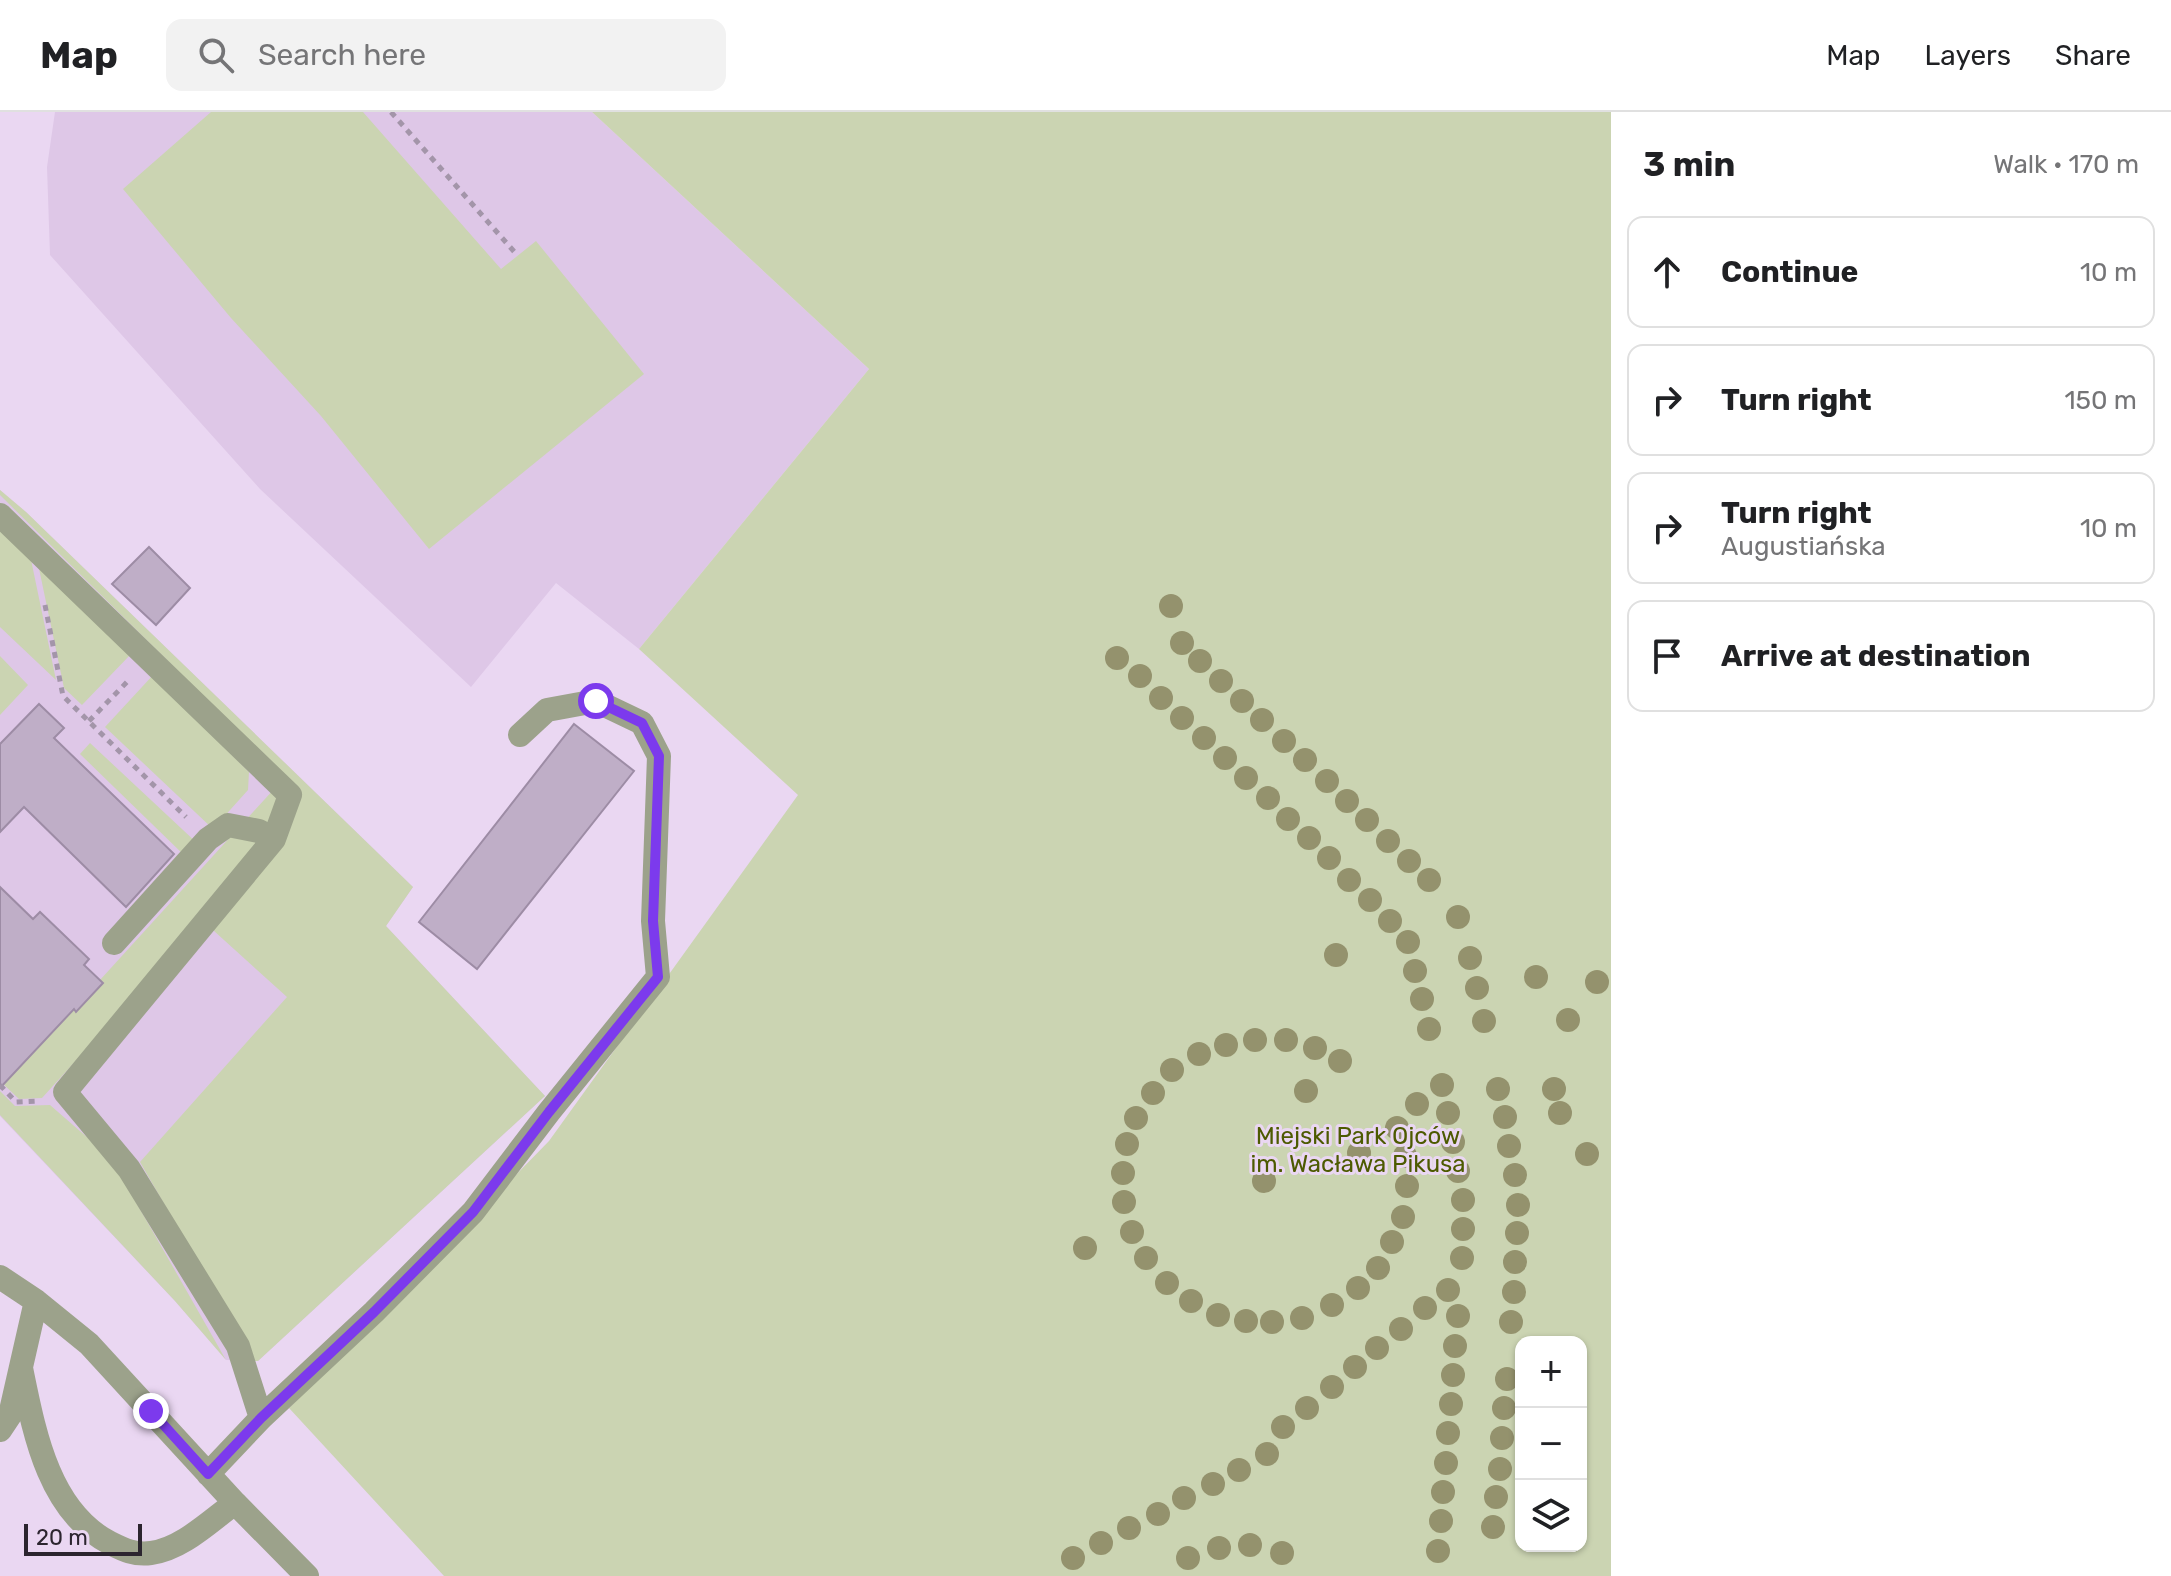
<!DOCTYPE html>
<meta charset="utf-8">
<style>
body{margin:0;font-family:Rubik,sans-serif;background:#f2f2f2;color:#202124}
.controls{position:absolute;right:24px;bottom:24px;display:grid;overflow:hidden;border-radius:16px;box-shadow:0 2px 6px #0004}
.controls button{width:72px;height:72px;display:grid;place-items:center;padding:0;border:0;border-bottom:2px solid #e0e0e0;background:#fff;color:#202124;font:40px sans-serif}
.scale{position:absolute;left:24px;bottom:20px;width:118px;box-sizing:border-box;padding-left:8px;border:4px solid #2c252f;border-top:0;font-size:22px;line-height:28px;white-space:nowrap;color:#2c252f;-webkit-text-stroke:6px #ead7f2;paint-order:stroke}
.stop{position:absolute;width:24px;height:24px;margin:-18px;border:6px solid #7c3aed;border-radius:50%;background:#fff}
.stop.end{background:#7c3aed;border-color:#fff;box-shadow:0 2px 8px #0008}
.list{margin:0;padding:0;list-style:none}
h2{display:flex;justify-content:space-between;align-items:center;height:104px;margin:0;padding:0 32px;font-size:34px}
h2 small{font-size:26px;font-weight:400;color:#757577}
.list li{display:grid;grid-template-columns:52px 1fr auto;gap:24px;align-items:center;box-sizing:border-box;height:112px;margin:0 16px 16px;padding:0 16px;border:2px solid #e0e0e0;border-radius:16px}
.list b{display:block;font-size:30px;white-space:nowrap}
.list p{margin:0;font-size:26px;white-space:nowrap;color:#757577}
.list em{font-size:26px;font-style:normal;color:#757577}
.icon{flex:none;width:44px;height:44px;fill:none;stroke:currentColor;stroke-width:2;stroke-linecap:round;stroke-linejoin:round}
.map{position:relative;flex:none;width:1611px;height:1464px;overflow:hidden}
header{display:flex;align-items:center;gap:48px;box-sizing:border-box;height:112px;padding:0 40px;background:#fff;border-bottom:2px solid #e0e0e0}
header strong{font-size:38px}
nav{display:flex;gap:44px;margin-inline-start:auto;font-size:28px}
.search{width:560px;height:72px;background:#f2f2f2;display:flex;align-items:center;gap:20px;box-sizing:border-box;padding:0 28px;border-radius:16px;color:#757577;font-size:30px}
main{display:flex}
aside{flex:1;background:#fff}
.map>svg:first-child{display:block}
</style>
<header>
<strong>Map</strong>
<div class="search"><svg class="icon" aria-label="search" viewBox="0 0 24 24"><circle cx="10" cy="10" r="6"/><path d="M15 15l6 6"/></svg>Search here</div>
<nav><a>Map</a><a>Layers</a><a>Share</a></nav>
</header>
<main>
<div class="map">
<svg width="1611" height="1464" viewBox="0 0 1611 1464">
<rect width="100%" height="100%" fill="#ead7f2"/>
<path fill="#dec7e7" d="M55,0H592L869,257L639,537L556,471L471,575L260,377L50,143L47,55Z
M0,378L26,400L413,775L386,814L545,984L258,1249L226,1248L175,1189L0,1004Z"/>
<path fill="#cbd4b2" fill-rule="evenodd" d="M211,0H363L501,157L536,129L644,262L429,437L321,304L231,206L123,77Z
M592,0H1611V1464H444L289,1296L549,1029L798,683L639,537L869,257ZM1521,1230H1581V1434H1521Z
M0,378L26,400L413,775L386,814L545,984L258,1249H254L140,1050L287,885L203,809L42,986L19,987L0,969V958L9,966L74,897L77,899L103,871L100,868L285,665L0,383Z
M0,409L29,438L56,568L0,515Z
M37,447L132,541L82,593L64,576Z
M0,544L28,573L0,603Z
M154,562L249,660L248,678L213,717L105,615Z
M90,631L198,732L186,745L80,642Z
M0,979L15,994L50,993L119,1053L120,1062L226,1248L175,1189L0,1003Z"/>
<path fill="#bfaec7" stroke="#9d8ca5" stroke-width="2" d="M149,435L190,476L156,513L112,472Z
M39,592L64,616L54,626L174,742L126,795L24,695L0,720V632Z
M574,612L634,659L477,857L419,810Z
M0,775L33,807L40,800L89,847L84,853L103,871L76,900L74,897L0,976Z"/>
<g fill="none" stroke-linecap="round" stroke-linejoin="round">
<path stroke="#a395a9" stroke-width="5" stroke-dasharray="6 6" stroke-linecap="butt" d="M391,0L518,144
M45,493L63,584L186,705
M89,609L127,570
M0,973L16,990L38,989"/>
<path stroke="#9ca28b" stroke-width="24" d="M0,403L290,683L274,727L65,980L129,1057L238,1234L261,1306
M114,831L208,727L228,713L259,719L274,727
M0,1165L36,1189L89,1232L235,1391L307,1464
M21,1256C34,1319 48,1399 110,1431C124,1438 134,1443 151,1441C182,1437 210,1409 235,1391
M0,1318L10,1303L36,1189
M208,1362L261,1306L374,1200L473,1100L549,1000L658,865L653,809L659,644L642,611L596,589L547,598L520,623"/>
</g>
<g fill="#94926d">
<circle cx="1171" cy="494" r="12"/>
<circle cx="1182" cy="531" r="12"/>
<circle cx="1117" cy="546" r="12"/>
<circle cx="1200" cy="549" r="12"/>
<circle cx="1140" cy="564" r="12"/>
<circle cx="1221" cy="569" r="12"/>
<circle cx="1161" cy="586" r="12"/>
<circle cx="1242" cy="589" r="12"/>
<circle cx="1182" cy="606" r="12"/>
<circle cx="1262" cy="608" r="12"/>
<circle cx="1204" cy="626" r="12"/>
<circle cx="1284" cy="629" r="12"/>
<circle cx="1225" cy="646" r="12"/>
<circle cx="1305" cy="648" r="12"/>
<circle cx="1246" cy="666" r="12"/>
<circle cx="1327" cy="669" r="12"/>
<circle cx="1268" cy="686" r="12"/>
<circle cx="1347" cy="689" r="12"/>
<circle cx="1288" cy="707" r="12"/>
<circle cx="1367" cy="708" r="12"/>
<circle cx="1309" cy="726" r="12"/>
<circle cx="1388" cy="729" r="12"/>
<circle cx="1329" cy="746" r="12"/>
<circle cx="1409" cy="749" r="12"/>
<circle cx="1349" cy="768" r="12"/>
<circle cx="1429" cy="768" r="12"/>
<circle cx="1370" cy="788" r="12"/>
<circle cx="1458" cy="805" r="12"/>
<circle cx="1390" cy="809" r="12"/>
<circle cx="1408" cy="830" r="12"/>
<circle cx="1336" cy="843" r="12"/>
<circle cx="1470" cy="846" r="12"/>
<circle cx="1415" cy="859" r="12"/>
<circle cx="1536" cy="865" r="12"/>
<circle cx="1597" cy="870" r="12"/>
<circle cx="1477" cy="876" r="12"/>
<circle cx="1422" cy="887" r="12"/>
<circle cx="1568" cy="908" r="12"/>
<circle cx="1484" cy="909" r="12"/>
<circle cx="1429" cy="917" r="12"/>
<circle cx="1255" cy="928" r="12"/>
<circle cx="1286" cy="928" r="12"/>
<circle cx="1226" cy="933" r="12"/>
<circle cx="1315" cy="936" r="12"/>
<circle cx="1199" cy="942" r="12"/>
<circle cx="1340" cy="949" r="12"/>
<circle cx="1172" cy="958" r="12"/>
<circle cx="1442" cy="973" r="12"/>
<circle cx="1498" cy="977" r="12"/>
<circle cx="1554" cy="977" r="12"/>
<circle cx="1306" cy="979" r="12"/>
<circle cx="1153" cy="981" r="12"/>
<circle cx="1417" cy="992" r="12"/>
<circle cx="1448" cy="1001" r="12"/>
<circle cx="1560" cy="1001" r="12"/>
<circle cx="1505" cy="1005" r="12"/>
<circle cx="1136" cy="1006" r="12"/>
<circle cx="1397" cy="1016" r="12"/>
<circle cx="1453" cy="1030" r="12"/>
<circle cx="1127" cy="1032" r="12"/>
<circle cx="1509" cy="1034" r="12"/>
<circle cx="1359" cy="1041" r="12"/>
<circle cx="1587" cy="1042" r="12"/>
<circle cx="1405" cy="1044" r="12"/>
<circle cx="1458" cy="1059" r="12"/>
<circle cx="1123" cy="1061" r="12"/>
<circle cx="1515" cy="1063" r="12"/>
<circle cx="1264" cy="1069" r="12"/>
<circle cx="1407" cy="1074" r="12"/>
<circle cx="1463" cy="1088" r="12"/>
<circle cx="1124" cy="1090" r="12"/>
<circle cx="1518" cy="1093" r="12"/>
<circle cx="1403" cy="1105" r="12"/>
<circle cx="1463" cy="1117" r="12"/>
<circle cx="1132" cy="1120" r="12"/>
<circle cx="1517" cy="1121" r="12"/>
<circle cx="1392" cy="1130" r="12"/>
<circle cx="1085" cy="1136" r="12"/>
<circle cx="1146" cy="1146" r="12"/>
<circle cx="1462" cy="1146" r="12"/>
<circle cx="1515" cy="1150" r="12"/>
<circle cx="1378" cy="1156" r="12"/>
<circle cx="1167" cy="1171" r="12"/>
<circle cx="1358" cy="1176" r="12"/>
<circle cx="1448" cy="1178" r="12"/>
<circle cx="1514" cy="1180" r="12"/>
<circle cx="1191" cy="1189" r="12"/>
<circle cx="1332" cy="1193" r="12"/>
<circle cx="1425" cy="1196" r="12"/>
<circle cx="1218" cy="1203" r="12"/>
<circle cx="1458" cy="1204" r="12"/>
<circle cx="1302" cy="1206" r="12"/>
<circle cx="1246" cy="1209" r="12"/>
<circle cx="1272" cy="1210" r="12"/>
<circle cx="1511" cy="1210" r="12"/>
<circle cx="1401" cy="1217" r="12"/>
<circle cx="1455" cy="1234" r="12"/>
<circle cx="1377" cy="1236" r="12"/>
<circle cx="1355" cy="1255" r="12"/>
<circle cx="1453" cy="1263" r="12"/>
<circle cx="1507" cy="1267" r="12"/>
<circle cx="1332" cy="1275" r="12"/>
<circle cx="1451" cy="1292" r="12"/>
<circle cx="1307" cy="1296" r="12"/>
<circle cx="1504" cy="1296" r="12"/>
<circle cx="1283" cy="1315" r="12"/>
<circle cx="1448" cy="1321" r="12"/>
<circle cx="1502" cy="1326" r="12"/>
<circle cx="1267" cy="1342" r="12"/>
<circle cx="1446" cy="1351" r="12"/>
<circle cx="1500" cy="1357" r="12"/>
<circle cx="1239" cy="1358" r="12"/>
<circle cx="1213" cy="1372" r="12"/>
<circle cx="1443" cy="1380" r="12"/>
<circle cx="1496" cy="1385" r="12"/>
<circle cx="1184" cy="1386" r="12"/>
<circle cx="1158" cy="1402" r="12"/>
<circle cx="1441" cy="1409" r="12"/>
<circle cx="1493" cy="1415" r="12"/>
<circle cx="1129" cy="1416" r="12"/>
<circle cx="1101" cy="1431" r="12"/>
<circle cx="1250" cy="1433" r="12"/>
<circle cx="1219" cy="1436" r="12"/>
<circle cx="1438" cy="1439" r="12"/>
<circle cx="1282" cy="1441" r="12"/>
<circle cx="1073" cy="1446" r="12"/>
<circle cx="1188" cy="1446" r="12"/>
</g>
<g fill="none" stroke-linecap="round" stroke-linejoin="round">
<path stroke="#7c3aed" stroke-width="10" d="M151,1299L208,1362L261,1306L374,1200L473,1100L549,1000L658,865L653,809L659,644L642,611L596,589"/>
</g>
<g text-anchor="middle" stroke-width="6" stroke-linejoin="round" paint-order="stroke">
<g font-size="24" fill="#4d5a01" stroke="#ead7f2">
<text x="1358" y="1032">Miejski Park Ojców<tspan x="1358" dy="28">im. Wacława Pikusa</tspan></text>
</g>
</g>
</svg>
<div class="controls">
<button>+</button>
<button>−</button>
<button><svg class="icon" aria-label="layers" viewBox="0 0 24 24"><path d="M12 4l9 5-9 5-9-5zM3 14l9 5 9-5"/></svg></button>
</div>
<div class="scale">20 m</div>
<div class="stop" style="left:596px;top:589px"></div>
<div class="stop end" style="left:151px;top:1299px"></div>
</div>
<aside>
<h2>3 min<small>Walk · 170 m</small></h2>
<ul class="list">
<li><svg class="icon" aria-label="ahead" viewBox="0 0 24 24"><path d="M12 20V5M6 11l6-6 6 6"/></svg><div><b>Continue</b></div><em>10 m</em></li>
<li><svg class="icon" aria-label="right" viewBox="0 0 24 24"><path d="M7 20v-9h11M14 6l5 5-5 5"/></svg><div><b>Turn right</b></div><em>150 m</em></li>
<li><svg class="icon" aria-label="right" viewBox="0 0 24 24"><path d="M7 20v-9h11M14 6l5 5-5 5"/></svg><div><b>Turn right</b><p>Augustiańska</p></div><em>10 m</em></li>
<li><svg class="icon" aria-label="arrive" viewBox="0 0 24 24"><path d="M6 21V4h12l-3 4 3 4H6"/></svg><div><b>Arrive at destination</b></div></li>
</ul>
</aside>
</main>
